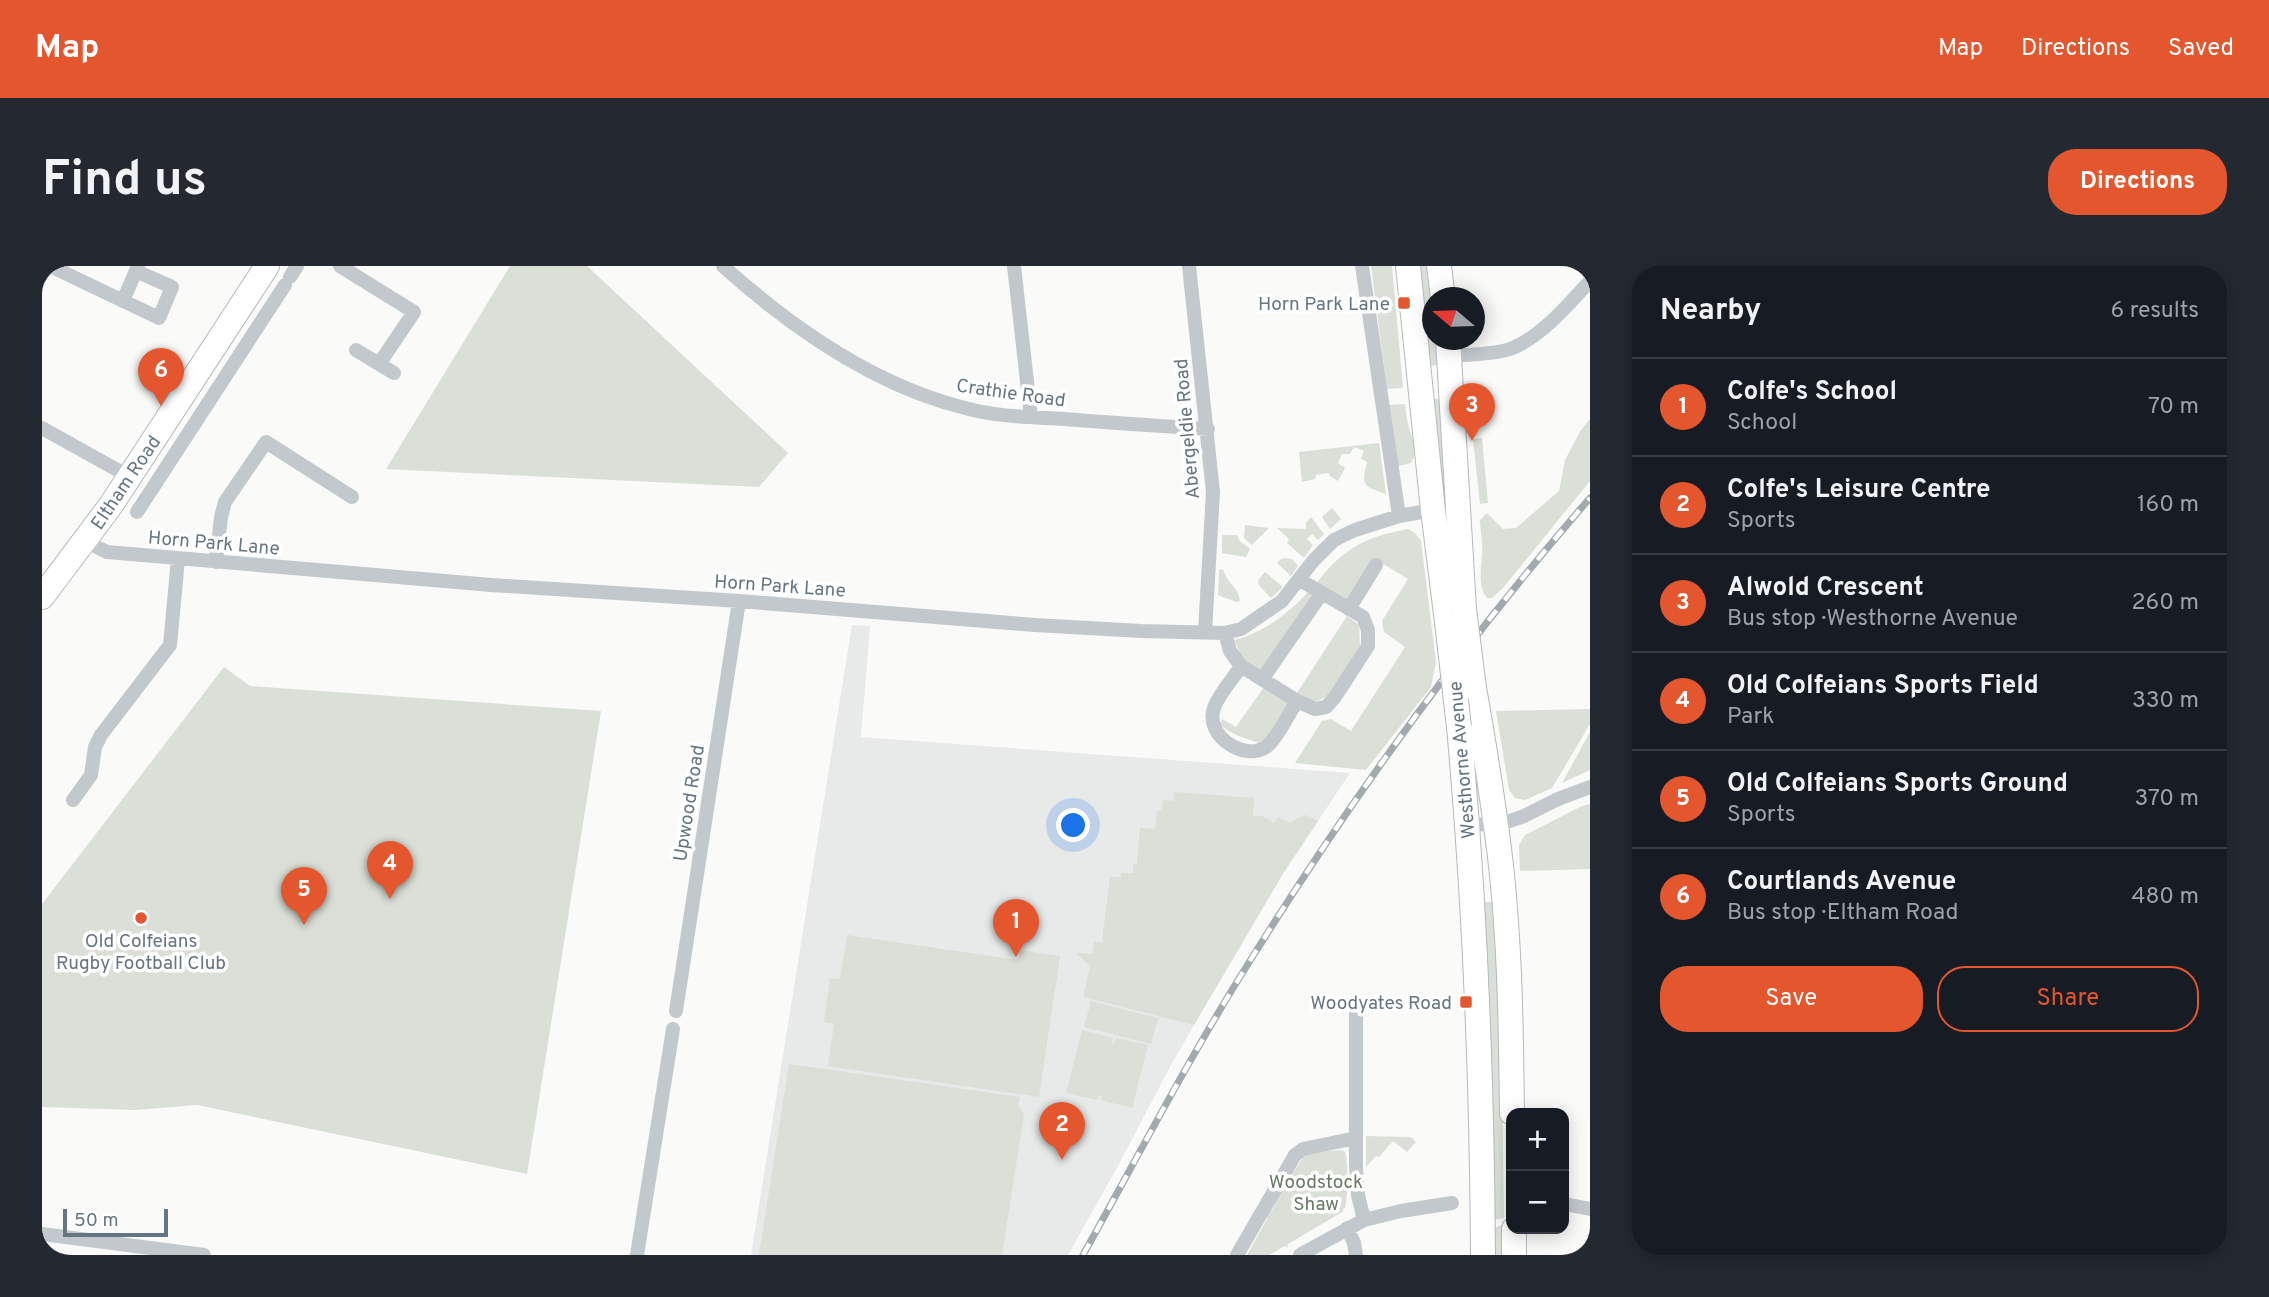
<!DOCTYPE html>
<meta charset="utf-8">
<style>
body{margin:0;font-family:Overpass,sans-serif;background:#242831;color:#f1f3f6}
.controls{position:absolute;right:21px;bottom:21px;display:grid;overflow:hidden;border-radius:14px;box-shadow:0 4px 18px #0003}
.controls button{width:63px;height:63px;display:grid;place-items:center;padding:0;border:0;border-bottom:2px solid #363941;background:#171b24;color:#f1f3f6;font:35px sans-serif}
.compass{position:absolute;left:1380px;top:21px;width:63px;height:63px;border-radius:50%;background:#171b24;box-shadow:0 4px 18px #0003;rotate:289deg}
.scale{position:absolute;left:21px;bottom:18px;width:105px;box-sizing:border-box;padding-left:7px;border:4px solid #657683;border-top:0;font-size:19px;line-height:24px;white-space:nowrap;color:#657683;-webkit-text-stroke:5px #fff;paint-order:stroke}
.you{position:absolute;left:1032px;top:560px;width:24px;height:24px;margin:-18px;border:5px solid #fff;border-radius:50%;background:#1a73e8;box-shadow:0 0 0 10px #1a73e833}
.badge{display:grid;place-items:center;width:46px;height:46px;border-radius:50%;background:#e4572e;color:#fff;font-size:23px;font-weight:700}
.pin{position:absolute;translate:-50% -58px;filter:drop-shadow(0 2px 4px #0008)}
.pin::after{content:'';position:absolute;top:37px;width:24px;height:21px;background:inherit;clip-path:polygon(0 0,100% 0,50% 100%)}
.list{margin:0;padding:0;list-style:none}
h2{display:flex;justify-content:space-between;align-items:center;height:91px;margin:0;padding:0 28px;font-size:30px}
h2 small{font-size:23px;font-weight:400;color:#9ea1a6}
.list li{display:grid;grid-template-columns:46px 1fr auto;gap:21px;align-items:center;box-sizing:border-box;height:98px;padding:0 28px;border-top:2px solid #363941}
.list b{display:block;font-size:26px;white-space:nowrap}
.list p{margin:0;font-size:23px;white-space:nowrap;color:#9ea1a6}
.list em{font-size:23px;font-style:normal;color:#9ea1a6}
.actions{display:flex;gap:14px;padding:21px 28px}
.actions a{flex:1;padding:16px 0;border:2px solid #e4572e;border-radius:28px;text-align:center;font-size:24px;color:#e4572e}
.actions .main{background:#e4572e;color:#fff}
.map{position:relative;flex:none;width:1548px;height:989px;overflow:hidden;border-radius:28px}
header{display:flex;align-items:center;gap:42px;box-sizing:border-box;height:98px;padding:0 35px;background:#e4572e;color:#fff}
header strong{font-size:33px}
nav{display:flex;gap:38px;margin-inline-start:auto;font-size:24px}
.intro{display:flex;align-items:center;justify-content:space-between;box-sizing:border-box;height:168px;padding:0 42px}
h1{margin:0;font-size:49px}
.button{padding:18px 32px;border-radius:28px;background:#e4572e;color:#fff;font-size:24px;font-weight:700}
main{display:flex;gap:42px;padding:0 42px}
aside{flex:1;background:#171b24;border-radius:28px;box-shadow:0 4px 18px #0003}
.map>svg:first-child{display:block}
</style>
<header>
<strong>Map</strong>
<nav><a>Map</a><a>Directions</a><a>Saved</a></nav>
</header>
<div class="intro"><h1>Find us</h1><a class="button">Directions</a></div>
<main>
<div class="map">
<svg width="1548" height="989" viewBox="0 0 1548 989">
<rect width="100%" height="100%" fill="#fafaf8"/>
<path fill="#e8e9e9" d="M810,359L828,360L819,471L1308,507L1242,606L1206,666L1130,797L1077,898L1026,989H709Z"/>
<path fill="#dadfd7" d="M468,0H545L746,187L717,221L344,203Z
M1329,0H1350L1361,122L1345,123Z
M1373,0H1385L1391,74H1393L1395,99L1384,101Z
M1433,123L1435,125L1438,160L1431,163L1428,159L1424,127Z
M1399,132L1409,233L1400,234L1388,134Z
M1363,138C1364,146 1365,155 1367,162C1371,174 1377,185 1369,197L1353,201L1345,139Z
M1548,153V215L1461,322L1450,332H1445C1433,317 1442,294 1440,277C1440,269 1438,262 1438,254L1445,247L1461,263L1474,262L1517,225L1523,194L1539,164Z
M1440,172L1446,237L1438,238L1431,173Z
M1337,177L1344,228C1321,220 1319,220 1325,196L1319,193L1322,185L1312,181L1308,188H1300L1296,197L1303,202L1296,215L1288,210L1287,207L1274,209L1273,213L1260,216L1257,186Z
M1290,242L1299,253L1288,263L1280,251Z
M1269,251L1282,268L1276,274L1270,268L1265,273L1271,279L1262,292L1245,277L1247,273L1235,262L1264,263V256Z
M1203,259L1227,262L1210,279L1202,272Z
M1366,263L1373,267L1379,275L1394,396L1389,421L1324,504L1253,497L1280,455L1289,453L1309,465L1363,381L1342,366L1340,355L1366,313L1333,293L1305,335L1277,320L1276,315C1303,281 1324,271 1366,263Z
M1180,269H1195L1197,274L1208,283L1204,291L1180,287Z
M1244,292L1250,293L1256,300L1249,310L1235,297L1239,293Z
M1181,303C1185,318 1195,318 1198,335L1194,336L1176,329L1177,304Z
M1223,306L1241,321L1229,332L1216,318L1217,313Z
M1266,326L1269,328L1268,339L1218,404L1202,396L1192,374C1222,366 1245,349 1266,326Z
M1305,350L1317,359L1318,380L1288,428L1276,435H1269L1255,427Z
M182,401L208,420L559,445L485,908L155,839L94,844L0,841V638Z
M1222,421L1248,436L1228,471L1217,477C1203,472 1189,469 1178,458L1180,453L1194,461Z
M1548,443V458L1510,522L1483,534L1473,532L1467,524L1454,445Z
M1548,466V504L1520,517Z
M1132,526L1212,532L1211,550H1220L1232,557L1236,551L1249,557L1255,552L1264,549L1276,555L1242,606L1152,759L1041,731L1048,700L1034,687L1050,688L1052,676H1060L1068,611H1079V607H1091V598H1095L1098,562L1113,563L1115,545H1120L1121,534L1131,535Z
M1548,538V603L1478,605L1477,579L1483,569L1540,540Z
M1442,636H1454L1459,744L1462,952L1450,954Z
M805,669L976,694L978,684L1018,690L997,831L786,800L792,758L782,756L788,712L798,713Z
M1049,735L1116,752L1109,778L1042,761Z
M1040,764L1071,772L1070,777L1072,778L1074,772L1106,779L1090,842L1059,834L1060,830L1057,829L1055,834L1024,827Z
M747,798L978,831L976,840L982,848L960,989H717Z
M1324,870L1369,871L1374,876L1365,886L1351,875L1337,891L1334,890L1324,901Z
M1299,884L1303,886C1307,903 1306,925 1303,942L1300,943L1302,945L1246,978L1245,982L1243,980L1227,989H1205L1225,953L1224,949L1226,945L1230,944L1233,938L1231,934L1246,915L1262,890L1274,886Z
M1462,959V989H1450V962Z"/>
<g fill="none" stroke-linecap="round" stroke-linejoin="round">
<g stroke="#b4b9bd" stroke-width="26">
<path id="highway" d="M1366,0L1391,244L1405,356
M1397,0L1401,32
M1406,74L1422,343
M0,331L69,239L225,0
M1432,422C1442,478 1451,534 1458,591C1468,676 1469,762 1470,847
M1417,461C1433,637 1440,813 1441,989
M1472,963V989"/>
</g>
<path stroke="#c3c8cc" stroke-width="14" d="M8,0L117,52L130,21L94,5
M298,0L372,46L337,98L314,84
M681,0C751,63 834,121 927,143C957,151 991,151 1022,153C1070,157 1118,160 1166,163
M972,0L989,151
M1147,0L1171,226L1163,366
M1320,0L1357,250
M248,11L255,0
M81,35L96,0
M1408,90C1427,88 1451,89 1468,83C1498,72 1527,38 1548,15
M337,98L352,107
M0,162L88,211
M95,246L243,19
M43,275L65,286L449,319L697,335L993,359L1099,365L1183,367L1199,363L1240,335L1271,295L1292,274L1313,264L1357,250L1391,244
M174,296L179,251L183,236L224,176L310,231
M1307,343L1334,299
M1183,367L1188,385L1199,400L1255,435L1273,443L1284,441L1293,431L1326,380V364L1321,351L1258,314
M1199,400C1192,412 1176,429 1172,442C1162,469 1202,496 1224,481C1235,473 1247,447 1255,435
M1221,412L1280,327
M31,534L49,509L53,481L59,469L128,379L136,293
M1426,560L1468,555L1482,550L1516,533L1548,521
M634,745L697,335
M1314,747V901L1316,929L1322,954
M1522,938L1548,943
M1305,962L1312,977L1314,989
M0,968L162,989
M595,989L631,763
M1195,989L1253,889L1261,883L1314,872
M1258,989L1322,954L1359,945L1410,937"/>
<use href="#highway" stroke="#fff" stroke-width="24"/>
<g stroke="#a2aab0" stroke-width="7">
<path id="rail" d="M1041,989C1095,892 1147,792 1206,698C1308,534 1421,378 1548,232"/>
</g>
<use href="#rail" stroke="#fff" stroke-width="4.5" stroke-dasharray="13" stroke-linecap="butt"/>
<g stroke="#b4b9bd" stroke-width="26" stroke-linecap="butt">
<path id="highway-bridge" d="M1422,343L1432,422
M1405,356L1417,461"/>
</g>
<use href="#highway-bridge" stroke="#fff" stroke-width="24"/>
</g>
<g fill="#e4572e" stroke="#fff" stroke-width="2.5">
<rect x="1355" y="30" width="14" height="14" rx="3.5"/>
<circle cx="99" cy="652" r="7"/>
<rect x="1417" y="729" width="14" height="14" rx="3.5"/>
</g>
<g text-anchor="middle" stroke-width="7" stroke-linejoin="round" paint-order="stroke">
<g font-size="19" fill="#657683" stroke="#fff" text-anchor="end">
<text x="1348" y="44">Horn Park Lane</text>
<text x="99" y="681" text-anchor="middle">Old Colfeians<tspan x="99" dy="22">Rugby Football Club</tspan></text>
<text x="1410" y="743">Woodyates Road</text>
</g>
<g font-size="19" fill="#657683" stroke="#fff">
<text transform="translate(969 126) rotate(8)" y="7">Crathie Road</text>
<text transform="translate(1144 163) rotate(-95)" y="7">Abergeldie Road</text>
<text transform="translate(83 216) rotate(-56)" y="7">Eltham Road</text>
<text transform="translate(172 276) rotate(5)" y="7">Horn Park Lane</text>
<text transform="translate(738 319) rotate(4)" y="7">Horn Park Lane</text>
<text transform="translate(1419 494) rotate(-95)" y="7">Westhorne Avenue</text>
<text transform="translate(646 537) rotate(-81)" y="7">Upwood Road</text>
</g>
<g font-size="19" fill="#687a64" stroke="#fff">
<text x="1274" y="922">Woodstock<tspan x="1274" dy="22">Shaw</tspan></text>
</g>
</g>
</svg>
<div class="controls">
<button>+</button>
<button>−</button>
</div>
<svg class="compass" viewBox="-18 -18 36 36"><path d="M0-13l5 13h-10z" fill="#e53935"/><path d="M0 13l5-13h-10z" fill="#9ea1a6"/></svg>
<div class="scale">50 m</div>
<div class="you"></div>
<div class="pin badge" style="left:974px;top:691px">1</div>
<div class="pin badge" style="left:1020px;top:894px">2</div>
<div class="pin badge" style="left:1430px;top:175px">3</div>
<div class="pin badge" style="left:348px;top:633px">4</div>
<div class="pin badge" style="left:262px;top:659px">5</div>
<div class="pin badge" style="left:119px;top:140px">6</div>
</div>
<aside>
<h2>Nearby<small>6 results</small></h2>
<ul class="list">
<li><span class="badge">1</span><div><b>Colfe's School</b><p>School</p></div><em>70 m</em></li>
<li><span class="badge">2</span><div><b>Colfe's Leisure Centre</b><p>Sports</p></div><em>160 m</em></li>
<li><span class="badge">3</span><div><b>Alwold Crescent</b><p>Bus stop · Westhorne Avenue</p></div><em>260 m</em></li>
<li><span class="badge">4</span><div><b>Old Colfeians Sports Field</b><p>Park</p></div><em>330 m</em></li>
<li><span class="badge">5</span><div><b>Old Colfeians Sports Ground</b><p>Sports</p></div><em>370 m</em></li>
<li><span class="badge">6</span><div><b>Courtlands Avenue</b><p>Bus stop · Eltham Road</p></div><em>480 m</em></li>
</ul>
<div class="actions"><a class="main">Save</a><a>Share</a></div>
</aside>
</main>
